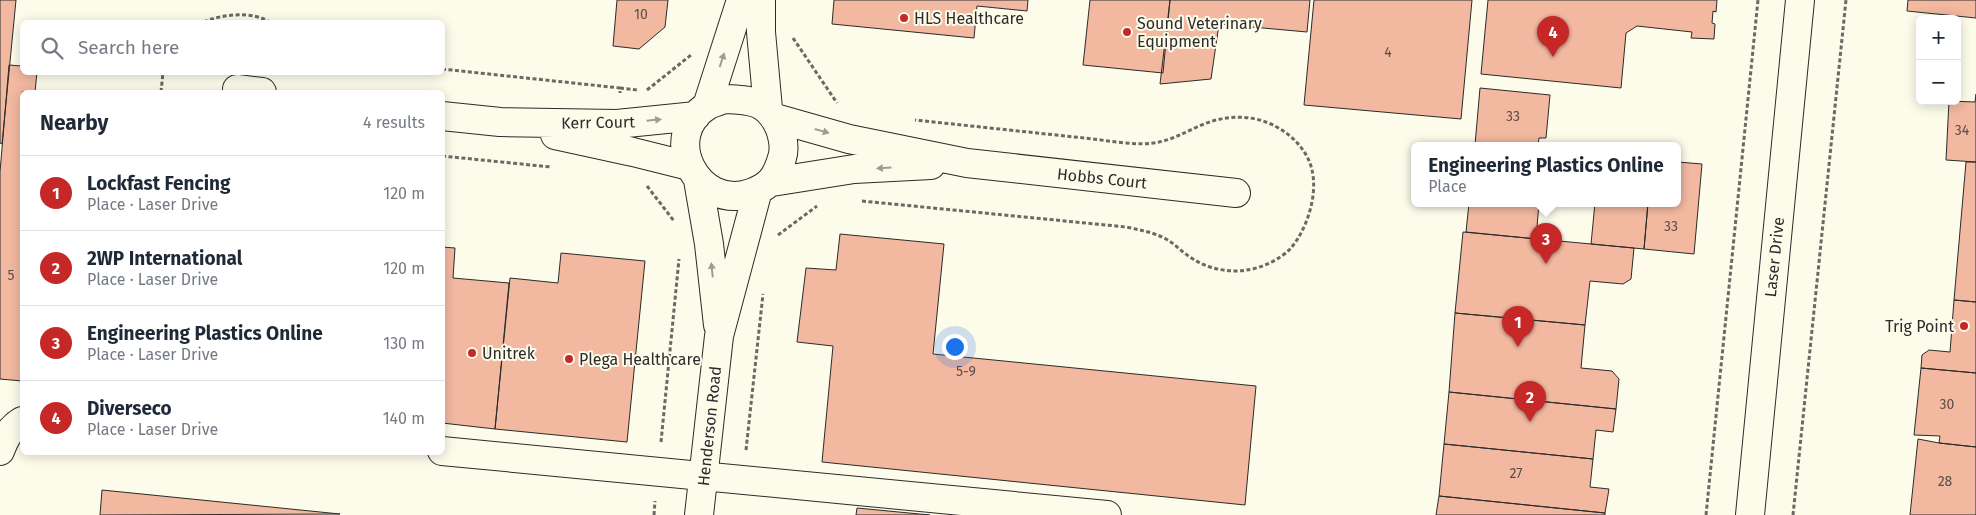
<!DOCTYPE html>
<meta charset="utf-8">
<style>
body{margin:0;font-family:"Fira Sans",sans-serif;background:#f6f6f7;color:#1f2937}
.controls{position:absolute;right:15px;top:15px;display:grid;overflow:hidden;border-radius:8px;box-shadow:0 2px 12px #0003}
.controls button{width:45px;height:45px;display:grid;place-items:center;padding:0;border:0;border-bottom:1px solid #e0e1e3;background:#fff;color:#1f2937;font:25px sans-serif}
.you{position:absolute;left:954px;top:346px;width:18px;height:18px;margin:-12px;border:4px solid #fff;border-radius:50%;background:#1a73e8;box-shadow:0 0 0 8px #1a73e833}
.badge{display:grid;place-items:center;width:32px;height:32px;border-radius:50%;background:#c62828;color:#fff;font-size:16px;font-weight:700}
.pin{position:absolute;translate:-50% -41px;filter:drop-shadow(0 1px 2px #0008)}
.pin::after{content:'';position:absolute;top:26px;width:18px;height:15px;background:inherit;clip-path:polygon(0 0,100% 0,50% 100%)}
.popup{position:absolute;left:1411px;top:142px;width:270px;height:65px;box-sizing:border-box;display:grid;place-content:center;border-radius:8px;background:#fff;filter:drop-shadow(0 1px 4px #0005);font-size:16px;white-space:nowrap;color:#747a83}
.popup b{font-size:19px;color:#1f2937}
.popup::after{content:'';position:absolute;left:50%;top:100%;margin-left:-10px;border:10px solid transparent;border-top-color:#fff}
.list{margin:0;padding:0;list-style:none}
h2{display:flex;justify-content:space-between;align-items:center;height:65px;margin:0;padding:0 20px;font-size:21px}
h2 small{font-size:16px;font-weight:400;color:#747a83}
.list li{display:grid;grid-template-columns:32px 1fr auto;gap:15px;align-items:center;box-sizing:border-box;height:75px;padding:0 20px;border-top:1px solid #e0e1e3}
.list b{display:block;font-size:19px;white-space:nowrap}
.list p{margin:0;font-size:16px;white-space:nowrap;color:#747a83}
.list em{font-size:16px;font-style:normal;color:#747a83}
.icon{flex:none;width:28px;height:28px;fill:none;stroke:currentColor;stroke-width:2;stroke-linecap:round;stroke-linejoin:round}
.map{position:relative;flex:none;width:1976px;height:515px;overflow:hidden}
.search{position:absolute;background:#fff;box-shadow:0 2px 12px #0003;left:20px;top:20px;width:425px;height:55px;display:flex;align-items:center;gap:12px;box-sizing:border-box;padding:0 18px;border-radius:8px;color:#747a83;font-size:19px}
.panel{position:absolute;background:#fff;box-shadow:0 2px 12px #0003;left:20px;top:90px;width:425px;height:365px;border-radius:8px}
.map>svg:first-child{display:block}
</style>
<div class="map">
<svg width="1976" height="515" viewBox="0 0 1976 515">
<rect width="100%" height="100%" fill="#fdfbea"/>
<path fill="#f2b8a0" stroke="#2b2b2b" d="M0,0H16L2,144L0,143Z
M617,0H668L665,27L639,49L613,46Z
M834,0H1028L1027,11L977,6L974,38L832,24Z
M1090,0H1170L1163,73L1083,65Z
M1170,0H1310L1307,32L1219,24L1211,79L1160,84Z
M1314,0H1472L1461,119L1304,105Z
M1488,0H1717L1716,12L1713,11L1712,23L1715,24L1714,39L1691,38L1692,32L1637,26L1626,33L1621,88L1481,74Z
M1908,0H1976V18L1907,11Z
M9,65L22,66V72H37L35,92H22V381L0,379V172Z
M1480,88L1550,95L1546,138H1539L1538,145H1475Z
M1976,94V162L1946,160L1949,101L1975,102Z
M1677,153H1679L1678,162L1702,164L1694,254L1644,249L1648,203H1677Z
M1966,162H1976V302L1954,300Z
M1469,203H1539L1536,239L1466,232Z
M1595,203H1648L1644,249L1591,244Z
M1463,232L1634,248L1631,279L1623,284L1590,281L1585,325L1455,313Z
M840,234L944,244L933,354L1256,386L1245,505L822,462L833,346L797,342L806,268L836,270Z
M442,247L455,248L453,278L509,283L495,429L442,423Z
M561,253L645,261L627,442L495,429L510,278L558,283Z
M1954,300L1976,302V373L1921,368L1922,355L1929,350L1950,352Z
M1455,313L1585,325L1581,368L1612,371L1619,379L1616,409L1449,392Z
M1921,368L1976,373V447L1939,443L1940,436L1914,435Z
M1449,392L1616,409L1613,432L1596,430L1593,459L1444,444Z
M1918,439L1939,443L1976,447V515H1910Z
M1444,444L1593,459L1590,487L1609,489L1605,513L1439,496Z
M102,490L340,514L100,515Z
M1439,496L1605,513V515H1436Z
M857,508L930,515H856Z"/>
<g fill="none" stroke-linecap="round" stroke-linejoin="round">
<g stroke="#2b2b2b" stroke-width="30">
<path id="minor" d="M761,0V32L768,109
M237,89L262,92
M725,99C752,100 768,101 780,129C783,138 785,149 782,158C776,178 770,186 751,193C698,212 659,136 707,106C712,103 719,101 725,99Z
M707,106L741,0
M442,116L500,122L617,124L696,116
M775,118L849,139L967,163L1236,193
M555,135L633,152L689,166
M698,180L709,244L718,325
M772,182L854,169L931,165
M0,451C5,438 10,428 22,421
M442,451L1107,515
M699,515L719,336L758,190
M1750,515L1800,0"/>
</g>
<path stroke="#6a6964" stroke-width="3" stroke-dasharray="4 2.5" stroke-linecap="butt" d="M204,22C222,14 252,11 270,22
M793,38L837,103
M442,69L620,88V93
M620,88L638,90
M647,90L691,55
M161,92L163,72
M442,156L551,167
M647,186L674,221
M862,201L1126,227C1140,230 1153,232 1166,239C1175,244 1183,253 1193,259C1209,269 1229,273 1247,270C1262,268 1281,259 1291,248C1307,229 1318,195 1312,170C1307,147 1285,128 1263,121C1241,114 1218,117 1197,127C1184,133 1173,139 1159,142C1138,147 1106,140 1084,138C1028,132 971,126 915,120
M778,235L817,206
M661,442L679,259
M746,450L763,294
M654,515L655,501
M1706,515L1758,0
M1793,515L1846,0"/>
<use href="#minor" stroke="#fdfbea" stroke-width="28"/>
</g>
<defs><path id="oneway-solid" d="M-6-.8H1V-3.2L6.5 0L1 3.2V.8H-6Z" transform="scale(1.25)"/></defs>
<g fill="#9e9d94">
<use href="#oneway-solid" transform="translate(722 60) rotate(-72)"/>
<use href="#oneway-solid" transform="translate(654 120) rotate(-6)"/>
<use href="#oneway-solid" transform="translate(822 131) rotate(16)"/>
<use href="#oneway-solid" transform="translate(884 168) rotate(177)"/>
<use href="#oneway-solid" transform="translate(712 270) rotate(-96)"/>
</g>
<g fill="#c62828" stroke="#fdfbea" stroke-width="2">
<circle cx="904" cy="18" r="5"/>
<circle cx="1127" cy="32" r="5"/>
<circle cx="1964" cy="326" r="5"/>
<circle cx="472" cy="353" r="5"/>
<circle cx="569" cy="359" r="5"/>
</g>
<g text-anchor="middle" stroke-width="4" stroke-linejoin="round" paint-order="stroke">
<g font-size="14" fill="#5d4e48">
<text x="641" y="19">10</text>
<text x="1388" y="57">4</text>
<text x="1513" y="121">33</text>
<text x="1962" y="135">34</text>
<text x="1671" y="231">33</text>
<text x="11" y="280">5</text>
<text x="966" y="376">5-9</text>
<text x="1947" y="409">30</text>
<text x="1516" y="478">27</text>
<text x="1945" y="486">28</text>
</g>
<g font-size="16" fill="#2b2b2b" stroke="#fdfbea" text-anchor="start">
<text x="914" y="24">HLS Healthcare</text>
<text x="1137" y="29">Sound Veterinary<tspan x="1137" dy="18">Equipment</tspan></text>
<text x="1954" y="332" text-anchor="end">Trig Point</text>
<text x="482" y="359">Unitrek</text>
<text x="579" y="365">Plega Healthcare</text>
</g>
<g font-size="16" fill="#2b2b2b" stroke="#fdfbea">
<text transform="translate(598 122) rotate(-1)" y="6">Kerr Court</text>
<text transform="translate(1102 178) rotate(6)" y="6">Hobbs Court</text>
<text transform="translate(1774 257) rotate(-84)" y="6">Laser Drive</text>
<text transform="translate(709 426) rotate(-84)" y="6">Henderson Road</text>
</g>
</g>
</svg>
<div class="controls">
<button>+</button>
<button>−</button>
</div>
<div class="you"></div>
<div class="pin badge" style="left:1518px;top:347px">1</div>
<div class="pin badge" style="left:1530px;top:422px">2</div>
<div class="pin badge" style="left:1546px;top:264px">3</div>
<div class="popup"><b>Engineering Plastics Online</b>Place</div>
<div class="pin badge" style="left:1553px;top:57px">4</div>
<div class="search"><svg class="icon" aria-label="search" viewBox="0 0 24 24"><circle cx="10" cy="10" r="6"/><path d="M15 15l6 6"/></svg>Search here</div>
<section class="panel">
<h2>Nearby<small>4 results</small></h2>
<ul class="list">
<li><span class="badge">1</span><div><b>Lockfast Fencing</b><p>Place · Laser Drive</p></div><em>120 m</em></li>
<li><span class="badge">2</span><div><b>2WP International</b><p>Place · Laser Drive</p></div><em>120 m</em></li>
<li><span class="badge">3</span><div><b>Engineering Plastics Online</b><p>Place · Laser Drive</p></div><em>130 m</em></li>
<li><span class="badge">4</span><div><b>Diverseco</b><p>Place · Laser Drive</p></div><em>140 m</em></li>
</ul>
</section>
</div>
